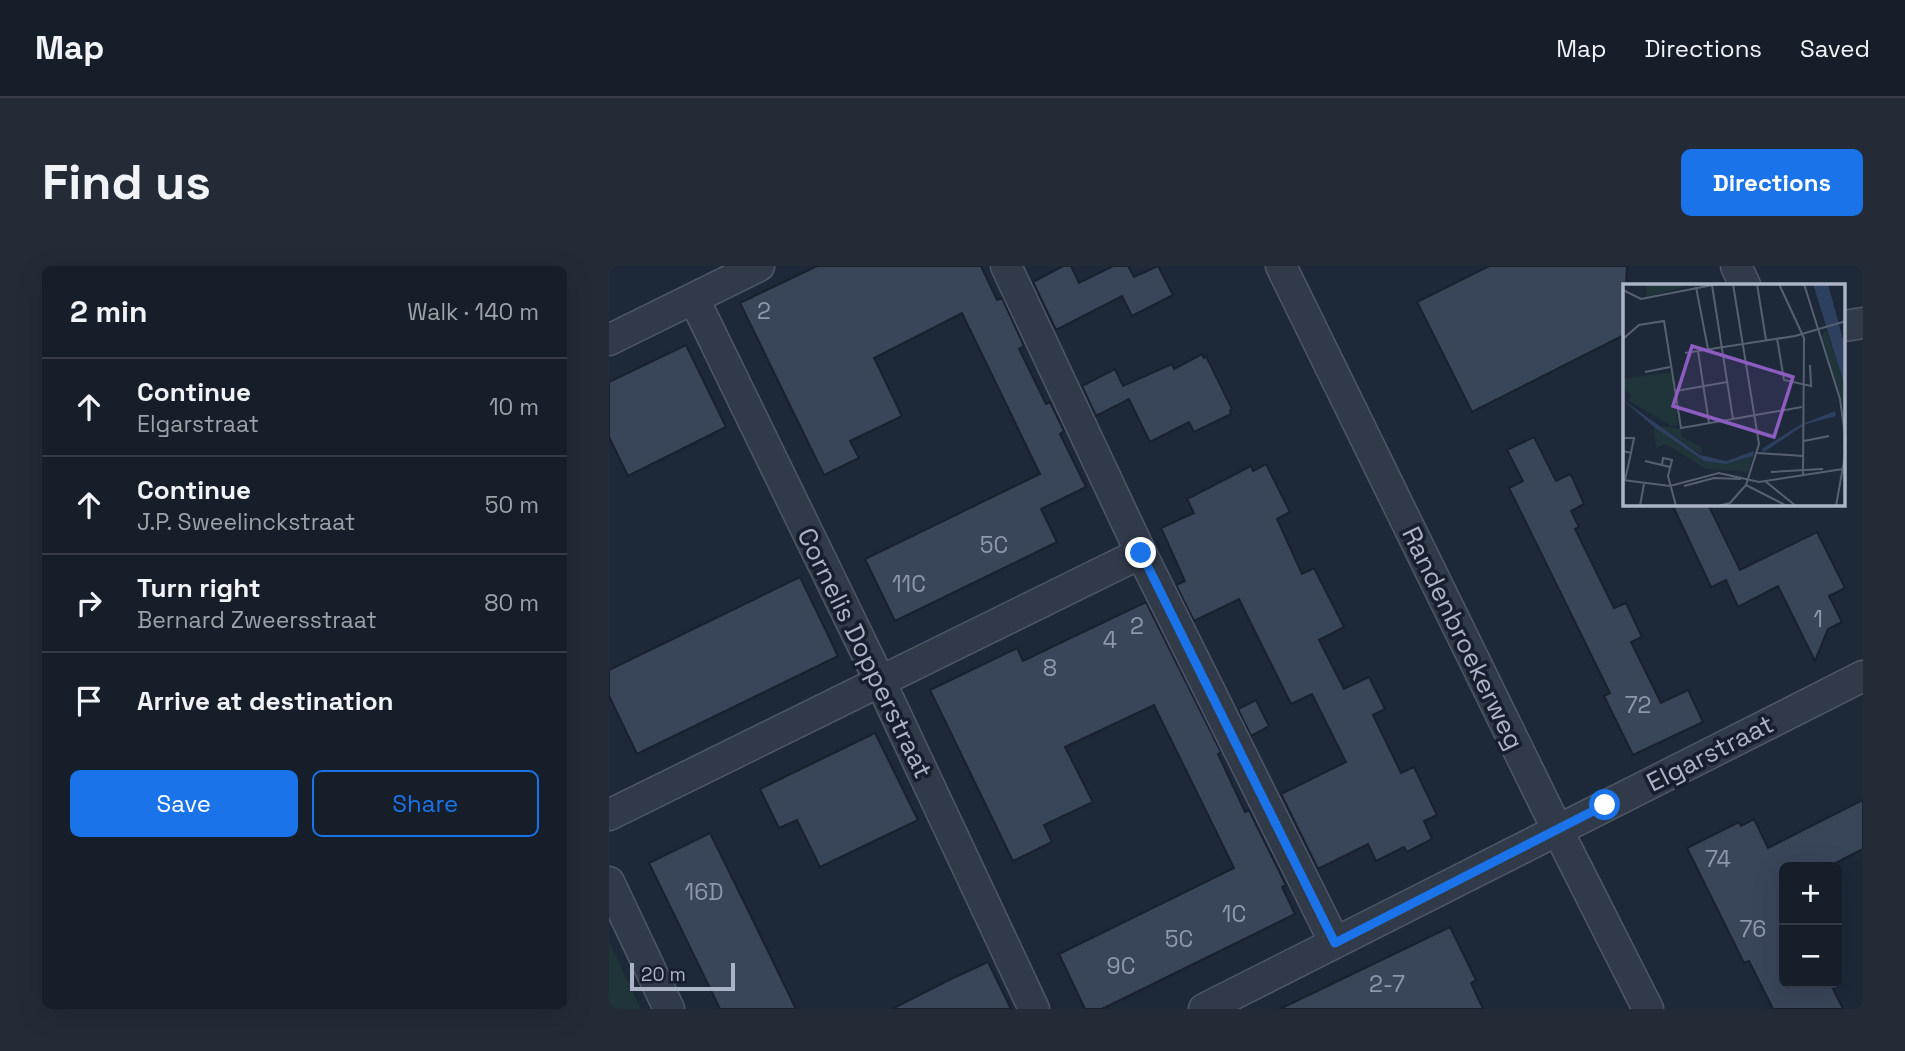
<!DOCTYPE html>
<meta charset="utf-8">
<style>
body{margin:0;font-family:"Space Grotesk",sans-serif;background:#232b36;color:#f1f3f6}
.controls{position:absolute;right:21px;bottom:21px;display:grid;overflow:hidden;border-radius:10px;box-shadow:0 7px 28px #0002}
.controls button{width:63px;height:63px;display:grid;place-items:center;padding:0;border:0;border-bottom:2px solid #353c47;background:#161e2a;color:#f1f3f6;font:35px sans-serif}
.scale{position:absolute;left:21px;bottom:18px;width:105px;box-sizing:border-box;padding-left:7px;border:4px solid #abb4c6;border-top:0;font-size:19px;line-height:24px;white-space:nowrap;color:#abb4c6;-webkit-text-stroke:5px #171f2d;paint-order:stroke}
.stop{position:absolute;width:21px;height:21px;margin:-16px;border:5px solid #1a73e8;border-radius:50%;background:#fff}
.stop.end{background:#1a73e8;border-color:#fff;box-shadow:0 2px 7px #0008}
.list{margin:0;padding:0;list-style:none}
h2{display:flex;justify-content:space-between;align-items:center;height:91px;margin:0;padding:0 28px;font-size:30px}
h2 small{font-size:23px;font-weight:400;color:#9ea2a8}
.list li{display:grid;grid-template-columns:46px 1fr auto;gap:21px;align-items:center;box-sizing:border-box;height:98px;padding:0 28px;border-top:2px solid #353c47}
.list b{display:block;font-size:26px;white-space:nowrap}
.list p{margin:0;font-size:23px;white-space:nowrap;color:#9ea2a8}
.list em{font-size:23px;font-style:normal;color:#9ea2a8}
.actions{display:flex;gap:14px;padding:21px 28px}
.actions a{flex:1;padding:16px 0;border:2px solid #1a73e8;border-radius:10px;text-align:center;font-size:24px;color:#1a73e8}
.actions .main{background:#1a73e8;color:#fff}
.icon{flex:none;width:38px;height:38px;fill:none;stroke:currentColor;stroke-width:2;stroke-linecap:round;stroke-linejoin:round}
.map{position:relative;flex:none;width:1254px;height:743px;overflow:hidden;border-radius:10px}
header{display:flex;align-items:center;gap:42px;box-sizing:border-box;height:98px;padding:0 35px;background:#161e2a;border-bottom:2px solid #353c47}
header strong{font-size:33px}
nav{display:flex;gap:38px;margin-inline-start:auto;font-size:24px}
.intro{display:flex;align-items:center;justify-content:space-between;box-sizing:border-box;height:168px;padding:0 42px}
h1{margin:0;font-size:49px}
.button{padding:18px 32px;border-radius:10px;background:#1a73e8;color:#fff;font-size:24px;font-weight:700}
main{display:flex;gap:42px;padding:0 42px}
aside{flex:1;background:#161e2a;border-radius:10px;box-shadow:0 7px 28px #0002}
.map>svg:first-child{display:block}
</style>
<header>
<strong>Map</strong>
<nav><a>Map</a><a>Directions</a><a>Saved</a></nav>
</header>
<div class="intro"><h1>Find us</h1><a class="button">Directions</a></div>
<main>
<aside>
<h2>2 min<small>Walk · 140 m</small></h2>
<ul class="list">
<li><svg class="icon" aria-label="ahead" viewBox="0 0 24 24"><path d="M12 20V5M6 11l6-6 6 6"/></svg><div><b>Continue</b><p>Elgarstraat</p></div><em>10 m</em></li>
<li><svg class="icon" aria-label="ahead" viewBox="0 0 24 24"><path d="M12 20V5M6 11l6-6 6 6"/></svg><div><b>Continue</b><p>J.P. Sweelinckstraat</p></div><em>50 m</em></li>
<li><svg class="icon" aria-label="right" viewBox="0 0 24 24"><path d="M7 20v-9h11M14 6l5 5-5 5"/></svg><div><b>Turn right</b><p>Bernard Zweersstraat</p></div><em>80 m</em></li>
<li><svg class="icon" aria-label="arrive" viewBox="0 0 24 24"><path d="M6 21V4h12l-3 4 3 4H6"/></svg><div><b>Arrive at destination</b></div></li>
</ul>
<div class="actions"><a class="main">Save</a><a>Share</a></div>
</aside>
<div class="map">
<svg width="1254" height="743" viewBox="0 0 1254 743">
<rect width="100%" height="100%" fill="#1d2838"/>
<path fill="#1f3539" d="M0,675L32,743H0Z"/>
<path fill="#394559" stroke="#19212f" stroke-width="2" d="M208,0H372L388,34L393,32L415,80L410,83L437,138L441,136L455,165L451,168L477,221L432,243L448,276L286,355L256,293L431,208L353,47L265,92L293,150L241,175L250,192L215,209L131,37Z
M454,0H462L470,17L504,0H519L525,11L549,0L564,29L523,50L513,30L447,64L424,16Z
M880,0H1018L1015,69L863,146L808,36Z
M77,79L117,161L19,210L0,171V116Z
M593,88L595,92L597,90L623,143L621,144L622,148L585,166L580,156L541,176L520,133L487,150L473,120L506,103L514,120L563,98L565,103Z
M925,171L947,215L961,208L964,213L975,238L962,245L970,261L966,263L1005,342L1017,337L1033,371L1022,376L1052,437L1079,424L1094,456L1024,489L995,430L1001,427L900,222L914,215L898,184Z
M657,198L681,246L668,253L693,308L705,302L735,361L710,374L735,423L760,411L776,443L764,449L792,507L805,501L828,549L815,555L823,573L798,586L795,581L767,595L759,578L709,603L672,528L737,496L703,428L682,438L630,333L585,355L567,319L576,315L552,262L585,247L578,233L642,200L644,205Z
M1063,238H1099L1131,304L1208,266L1236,322L1220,330L1233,356L1219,363L1206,395L1169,320L1129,341L1117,314L1102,321Z
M191,311L229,390L28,488L0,430V404Z
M537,336L612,486L609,488L636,546L640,544L677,619L673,621L686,648L493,743H476L450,688L625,602L545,439L456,481L484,536L435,559L443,576L404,595L321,424L408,382L414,395Z
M647,434L660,460L642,470L629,443Z
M266,467L309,554L211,601L188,554L170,562L151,523Z
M1254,534V583L1219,601H1175V717H1221L1234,743H1164L1140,695L1135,697L1078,582L1130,556L1132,560L1145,553L1159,582Z
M101,567L135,636L187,743H111L40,597Z
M841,661L867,714L862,717L874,743H671Z
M379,696L402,743H283L342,713Z"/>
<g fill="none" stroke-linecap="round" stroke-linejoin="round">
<g stroke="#4f5767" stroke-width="33">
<path id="minor" d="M397,0L532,287L726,677
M672,0L948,563L1039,743
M1127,0L1136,19
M85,33L271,415L425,743
M1235,60L1254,57
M0,74L150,0
M0,549L532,287
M0,616L60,743
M595,743L1254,410"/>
</g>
<use href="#minor" stroke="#313a49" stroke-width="30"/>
</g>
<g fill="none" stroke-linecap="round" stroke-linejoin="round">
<path stroke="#1a73e8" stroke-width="9" d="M532,287L726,677L996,539"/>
</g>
<g text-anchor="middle" stroke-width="7" stroke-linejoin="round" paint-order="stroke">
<g font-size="23" fill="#8e98ab">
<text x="155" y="53">2</text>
<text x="385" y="287">5C</text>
<text x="300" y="326">11C</text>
<text x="1209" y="361">1</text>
<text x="528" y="368">2</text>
<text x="501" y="382">4</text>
<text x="441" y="410">8</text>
<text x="1029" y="447">72</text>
<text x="1109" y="601">74</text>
<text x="95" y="634">16D</text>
<text x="625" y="656">1C</text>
<text x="1144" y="671">76</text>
<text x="570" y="681">5C</text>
<text x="512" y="708">9C</text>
<text x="778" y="726">2-7</text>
</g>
<g font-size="26" fill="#abb4c6" stroke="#171f2d">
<text transform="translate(854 372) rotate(64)" y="9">Randenbroekerweg</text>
<text transform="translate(256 387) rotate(64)" y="9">Cornelis Dopperstraat</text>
<text transform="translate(1101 487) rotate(-27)" y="9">Elgarstraat</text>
</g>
</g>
<g transform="translate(1014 18)">
<rect width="222" height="222" fill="#1d2838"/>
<path d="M23,0H60L61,3L23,13ZM203,45L222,103V129L199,52ZM48,88L55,141L48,142L6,117L8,111L0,104V95ZM35,142L57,144L59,153L78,163L79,171ZM31,143L81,177L114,178L130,172L125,188L83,185L43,160L33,164Z" fill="#1f3539"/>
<path d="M190,0H205L222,63V103ZM0,116L77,171L103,177L131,167L130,172L103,180L81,177L31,143ZM212,127L213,132L183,140L139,169L140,164L177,141Z" fill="#2d405f"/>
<path fill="none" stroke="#566071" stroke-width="2" d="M134,0L143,56M156,0L181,54L180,192M181,0L217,115L223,158M89,1L110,135M73,3L85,65M0,6L18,15L95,0M154,54L161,96L188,102L187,81M0,55L16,41L41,37L58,144L179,123M75,67L86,139M62,69L172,52L223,37M22,88L47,83M53,107L104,98M0,154H11L8,169M181,157L206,152M0,167L8,169L2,196M134,169L180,172M22,177L47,183M39,181L40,174L49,176L45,192L53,222M148,188L200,185M0,196L47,202L96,189L136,198L220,185M142,197L173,222M123,201L164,222M61,202L91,194L118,195M17,222L21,200M95,222L107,219L123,201L136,160L110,0M213,222L223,166"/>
<path fill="#8c5cc1" fill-opacity="0.15" stroke="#8c5cc1" stroke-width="3.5" d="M69,62L170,93L151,153L50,122Z"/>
<rect width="222" height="222" fill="none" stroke="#abb4c6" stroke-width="3.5"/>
</g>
</svg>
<div class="controls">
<button>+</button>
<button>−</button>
</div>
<div class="scale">20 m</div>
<div class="stop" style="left:996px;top:539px"></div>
<div class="stop end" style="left:532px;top:287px"></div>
</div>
</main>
